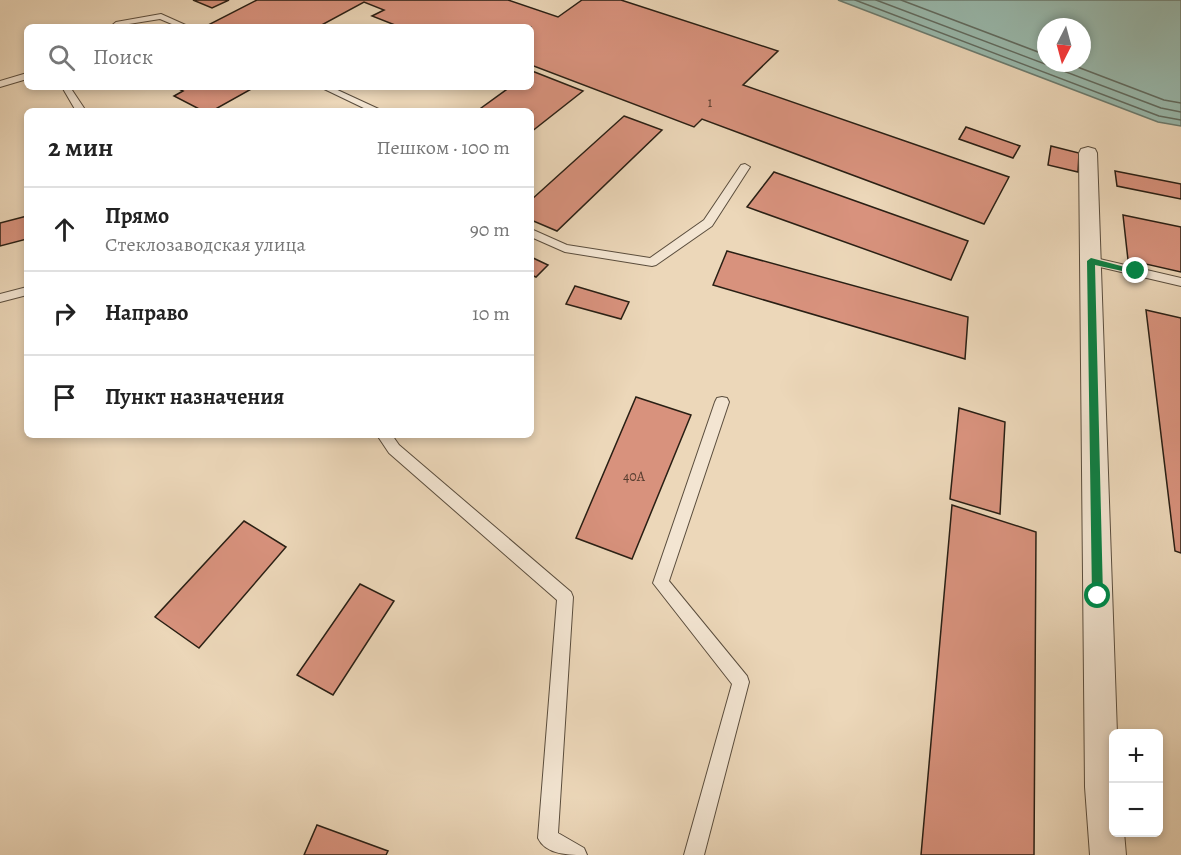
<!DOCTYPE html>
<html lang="ru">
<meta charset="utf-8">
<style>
body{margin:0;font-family:Alegreya,serif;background:#f6f6f6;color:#222}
.controls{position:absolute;right:18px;bottom:18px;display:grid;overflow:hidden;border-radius:9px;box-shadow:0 3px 9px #0003}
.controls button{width:54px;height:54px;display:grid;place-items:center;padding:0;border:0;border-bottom:2px solid #e0e0e0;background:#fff;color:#222;font:30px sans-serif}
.compass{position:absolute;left:1037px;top:18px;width:54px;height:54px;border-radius:50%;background:#fff;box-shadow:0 3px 9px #0003;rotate:186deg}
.stop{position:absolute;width:18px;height:18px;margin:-14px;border:4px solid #0b8043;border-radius:50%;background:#fff}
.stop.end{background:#0b8043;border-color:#fff;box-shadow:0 2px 6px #0008}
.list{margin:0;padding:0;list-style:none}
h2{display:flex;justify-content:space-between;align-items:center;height:78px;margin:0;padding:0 24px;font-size:26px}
h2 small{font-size:20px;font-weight:400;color:#767676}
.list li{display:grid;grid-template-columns:39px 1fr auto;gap:18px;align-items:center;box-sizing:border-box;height:84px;padding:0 24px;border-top:2px solid #e0e0e0}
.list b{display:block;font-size:22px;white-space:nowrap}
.list p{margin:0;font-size:20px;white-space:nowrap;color:#767676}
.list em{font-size:20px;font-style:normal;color:#767676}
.icon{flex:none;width:33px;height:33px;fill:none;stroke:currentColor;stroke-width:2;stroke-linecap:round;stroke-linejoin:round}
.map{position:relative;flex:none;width:1181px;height:855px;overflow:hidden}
.search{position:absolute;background:#fff;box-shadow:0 3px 9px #0003;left:24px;top:24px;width:510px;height:66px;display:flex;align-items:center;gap:15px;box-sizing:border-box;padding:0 21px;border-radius:9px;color:#767676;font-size:22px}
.panel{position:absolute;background:#fff;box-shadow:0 3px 9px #0003;left:24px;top:108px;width:510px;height:330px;border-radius:9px}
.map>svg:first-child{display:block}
</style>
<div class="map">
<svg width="1181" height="855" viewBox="0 0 1181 855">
<rect width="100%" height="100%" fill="#ecd7b9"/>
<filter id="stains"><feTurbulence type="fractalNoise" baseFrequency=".00333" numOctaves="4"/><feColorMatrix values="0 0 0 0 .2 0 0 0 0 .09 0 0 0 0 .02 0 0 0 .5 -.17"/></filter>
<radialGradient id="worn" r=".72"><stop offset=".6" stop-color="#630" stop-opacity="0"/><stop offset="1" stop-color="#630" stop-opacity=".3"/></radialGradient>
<path fill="#99baae" stroke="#6c7c70" stroke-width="1.5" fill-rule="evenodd" d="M838,0H1181V126L1158,122ZM1046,27H1082V63H1046Z"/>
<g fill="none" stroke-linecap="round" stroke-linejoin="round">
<path stroke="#616c61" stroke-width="1.5" d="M855,0L1159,116L1181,120
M876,0L1161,108L1181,112
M901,0L1046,55
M1067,63L1164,100L1181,103"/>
</g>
<path fill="#d8927d" stroke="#291f14" stroke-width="1.5" d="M193,0H229L212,8Z
M257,0H508L558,17L582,0H621L778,51L743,85L1009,177L984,224L702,119L694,127L531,65V27H400L372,16L384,10L364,2L318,27H214L208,25Z
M532,71L583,91L531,132V111H477L510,87H531Z
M175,87H255L212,111H203L174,96L183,91Z
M624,116L662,130L557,231L531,220V200Z
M966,127L1020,146L1013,158L959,139Z
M1051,146L1079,153L1078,172L1048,165Z
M1115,171L1181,184V199L1117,186Z
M774,172L968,241L951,280L747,207Z
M1123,215L1181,227V272L1128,260Z
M27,216V239L0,246V223Z
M727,251L968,317L965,359L713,285Z
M531,257L548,265L536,277L531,275Z
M575,286L629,302L621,319L566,304Z
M1146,310L1181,318V553L1175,551Z
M636,397L691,415L632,559L576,538Z
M959,408L1005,422L1000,514L950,499Z
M952,505L1036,532L1034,855H921Z
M244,521L286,547L199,648L155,617Z
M360,584L394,601L333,695L297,675Z
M317,825L388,851L386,855H304Z"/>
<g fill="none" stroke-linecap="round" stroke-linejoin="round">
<g stroke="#5a4d3d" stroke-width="2">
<path id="service" d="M161,14L190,27H179L160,19L110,27L116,22Z
M27,73V79L0,87V81Z
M62,87H70L86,111H76Z
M320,87H331L383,111H370Z
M745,164L750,167L712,226L656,265L652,266L565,252L531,237V229L567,245L650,258L704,220L741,165Z
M1091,257L1181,278V286L1087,264V258Z
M27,287V295L0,302V294Z
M722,397L727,398L729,402L669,581L747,676L749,682L704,855H684L732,684L653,583L715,402L717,398Z
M377,435H392L399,445L571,592L573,597L558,833L584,848L587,855C569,855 546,855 538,838L557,600L389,453Z"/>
</g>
<g stroke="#5a4d3d" stroke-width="2">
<path id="minor" d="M1088,147L1095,149L1097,153L1117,734H1114V832H1124L1126,855H1090L1085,787L1079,153L1081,149Z"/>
</g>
<use href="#service" fill="#f3e5d2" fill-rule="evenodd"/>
<use href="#minor" fill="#f3e5d2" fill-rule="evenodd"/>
</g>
<path fill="#0b8043" d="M1091,258L1140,271L1136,274L1095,265L1103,596L1098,601L1092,596L1087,261Z"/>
<g text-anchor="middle" stroke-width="4.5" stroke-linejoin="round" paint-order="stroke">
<g font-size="14" fill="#553c2e">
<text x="710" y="107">1</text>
<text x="634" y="481">40А</text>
</g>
</g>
<rect width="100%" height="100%" filter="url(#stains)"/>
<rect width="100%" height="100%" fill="url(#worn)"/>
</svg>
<div class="controls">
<button>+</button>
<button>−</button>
</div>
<svg class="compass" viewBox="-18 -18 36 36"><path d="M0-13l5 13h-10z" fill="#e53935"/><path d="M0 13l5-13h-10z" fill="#767676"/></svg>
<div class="stop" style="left:1098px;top:596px"></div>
<div class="stop end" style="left:1136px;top:271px"></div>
<div class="search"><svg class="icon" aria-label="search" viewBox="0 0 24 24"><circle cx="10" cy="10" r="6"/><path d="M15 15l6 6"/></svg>Поиск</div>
<section class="panel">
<h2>2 мин<small>Пешком · 100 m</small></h2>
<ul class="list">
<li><svg class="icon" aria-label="ahead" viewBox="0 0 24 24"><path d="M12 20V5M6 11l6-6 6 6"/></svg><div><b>Прямо</b><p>Стеклозаводская улица</p></div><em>90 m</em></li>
<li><svg class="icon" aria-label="right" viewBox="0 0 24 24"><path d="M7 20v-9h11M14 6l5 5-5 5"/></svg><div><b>Направо</b></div><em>10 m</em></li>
<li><svg class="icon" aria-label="arrive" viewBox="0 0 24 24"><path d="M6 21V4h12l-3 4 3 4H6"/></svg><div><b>Пункт назначения</b></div></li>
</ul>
</section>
</div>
